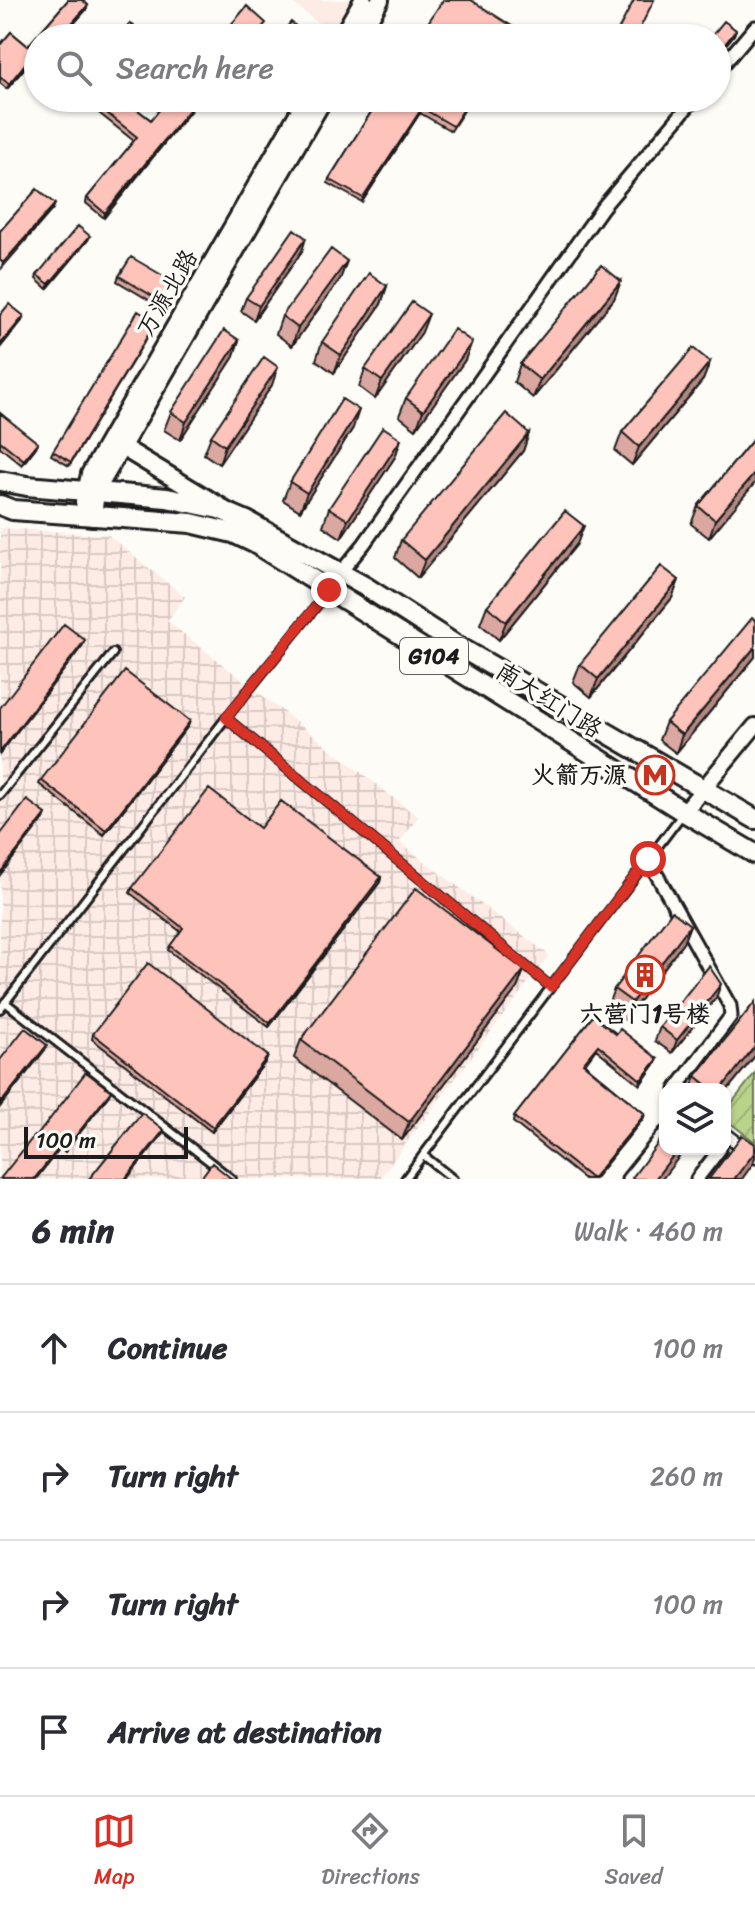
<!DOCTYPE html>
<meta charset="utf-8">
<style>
body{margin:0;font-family:Sriracha,"LXGW WenKai TC",sans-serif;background:#f7f7f7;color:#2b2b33}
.controls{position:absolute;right:24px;bottom:24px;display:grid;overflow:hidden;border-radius:16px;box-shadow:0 2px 6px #0004}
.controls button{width:72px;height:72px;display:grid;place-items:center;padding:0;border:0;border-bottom:2px solid #e1e1e2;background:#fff;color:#2b2b33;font:40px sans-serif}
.scale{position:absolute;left:24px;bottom:20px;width:164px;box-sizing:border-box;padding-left:8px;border:4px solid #1c1c1c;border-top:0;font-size:22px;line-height:28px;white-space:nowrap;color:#1c1c1c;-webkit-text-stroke:6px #fdfcf7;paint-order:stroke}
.stop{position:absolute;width:24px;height:24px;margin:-18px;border:6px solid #d93025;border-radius:50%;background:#fff}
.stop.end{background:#d93025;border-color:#fff;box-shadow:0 2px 8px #0008}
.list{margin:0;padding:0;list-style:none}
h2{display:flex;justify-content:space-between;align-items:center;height:104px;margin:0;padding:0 32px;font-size:34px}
h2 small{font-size:26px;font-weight:400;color:#7c7c81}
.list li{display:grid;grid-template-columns:52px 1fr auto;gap:24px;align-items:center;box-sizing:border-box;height:128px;padding:0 32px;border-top:2px solid #e1e1e2}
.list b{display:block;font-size:30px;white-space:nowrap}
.list em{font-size:26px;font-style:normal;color:#7c7c81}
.icon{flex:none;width:44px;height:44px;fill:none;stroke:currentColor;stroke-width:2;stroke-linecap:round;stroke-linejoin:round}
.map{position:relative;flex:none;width:755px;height:1179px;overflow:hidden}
.search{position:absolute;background:#fff;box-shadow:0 2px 6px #0004;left:24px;right:24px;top:24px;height:88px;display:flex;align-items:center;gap:20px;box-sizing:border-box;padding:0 28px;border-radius:44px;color:#7c7c81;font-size:30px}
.sheet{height:616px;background:#fff}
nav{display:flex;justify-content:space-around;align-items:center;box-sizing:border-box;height:112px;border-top:2px solid #e1e1e2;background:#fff;font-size:22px;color:#7c7c81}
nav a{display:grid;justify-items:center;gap:4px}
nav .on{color:#d93025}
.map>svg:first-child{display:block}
</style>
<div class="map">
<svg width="755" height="1179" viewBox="0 0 755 1179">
<defs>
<pattern id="industrial-grid" width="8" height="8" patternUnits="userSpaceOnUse" patternTransform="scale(2)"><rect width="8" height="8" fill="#fdebe5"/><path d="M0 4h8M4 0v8" fill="none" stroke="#d8c9c4"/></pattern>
<pattern id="garden-furrows" width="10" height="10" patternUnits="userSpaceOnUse" patternTransform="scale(2)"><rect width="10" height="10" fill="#b9d38b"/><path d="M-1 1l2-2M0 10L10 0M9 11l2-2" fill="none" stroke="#9eb577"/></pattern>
</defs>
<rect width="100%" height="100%" fill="#fdfcf7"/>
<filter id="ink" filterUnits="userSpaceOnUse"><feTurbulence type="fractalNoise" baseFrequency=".0125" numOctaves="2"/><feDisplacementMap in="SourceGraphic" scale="16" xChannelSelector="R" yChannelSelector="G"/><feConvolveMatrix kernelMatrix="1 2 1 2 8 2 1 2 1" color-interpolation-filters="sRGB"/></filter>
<g filter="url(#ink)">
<path fill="#fdebe5" d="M289,0H351L332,34Z"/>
<path fill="url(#industrial-grid)" d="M0,528L108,535L185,597L167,621L418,817L399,842L549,955L379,1179H0Z"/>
<path fill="url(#garden-furrows)" stroke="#6a7854" stroke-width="2" d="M755,1073V1142L725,1119V1112Z"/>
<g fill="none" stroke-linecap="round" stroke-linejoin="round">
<g stroke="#1c1c1c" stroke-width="12">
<path id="service" d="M226,718L327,593
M0,795L113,653
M5,1002L232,1179
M0,1009L226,718L551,987
M423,1155L453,1179
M405,1179L681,816"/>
</g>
<g stroke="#1c1c1c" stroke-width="17">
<path id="minor" d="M717,72L755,27
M340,573L364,544L602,208L695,98
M648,859L730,1006L731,1016L676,1089
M725,1134L755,1157
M628,1179L665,1133
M697,1179L720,1149"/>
</g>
<g stroke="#1c1c1c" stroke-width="20">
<path id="tertiary" d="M684,812L755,726"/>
</g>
<g stroke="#1c1c1c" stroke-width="22">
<path id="secondary" d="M341,38L363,0
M358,38L380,0
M122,447L221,507
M84,502L90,474L307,98
M93,517L96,491L324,98"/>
</g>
<g stroke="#1c1c1c" stroke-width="24">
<path id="trunk" d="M0,481L27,486L167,498L219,509L247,521L366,587L456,645L755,819
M0,505L13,510L191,523L233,533L256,544L684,812L755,854"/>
</g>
<use href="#service" stroke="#fdfcf7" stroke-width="6"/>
<use href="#minor" stroke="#fdfcf7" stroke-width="11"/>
<use href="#tertiary" stroke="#fdfcf7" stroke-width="14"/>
<use href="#secondary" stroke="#fdfcf7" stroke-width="16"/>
<use href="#trunk" stroke="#fdfcf7" stroke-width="18"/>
</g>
<path fill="#daa8a0" stroke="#1c1c1c" stroke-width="2" d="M68,0H82L88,5L86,10L61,38H38V54L37,53L7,89L0,83V45L11,32L28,46Z
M80,98H122L151,120L104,218L86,203L87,198L134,141Z
M380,98H472L451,131L420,113L362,202L328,183L329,179Z
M664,98H683L674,109L663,100Z
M90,236L88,240L47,289L36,279L37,275Z
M302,251L254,320L241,311L246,298Z
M347,261L340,279L292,346L276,334L282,316Z
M119,276L172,281L159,306L117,281Z
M621,281L614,299L533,398L514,382L520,364Z
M387,286L381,304L334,373L316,360L322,342Z
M156,322L69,466L51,455L53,451Z
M422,332L375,399L359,387L365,369Z
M239,340L233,358L180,440L164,430L171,412Z
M465,360L416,429L399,416L406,398Z
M710,362L703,380L632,465L615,451L622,432Z
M272,385L219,464L204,454L211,436Z
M0,413L36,447L22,465L0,447Z
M353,428L300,511L283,500L290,482Z
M529,433L523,451L418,578L395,558L401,540Z
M755,437L709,538L691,524L698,506Z
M401,439L395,457L341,538L323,526L329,508Z
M577,544L499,640L480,624L487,606Z
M679,580L672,598L591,697L573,682L580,664Z
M755,620V657L676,753L659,740L666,722Z
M190,721L188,726L104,835L39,784L41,780Z
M260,828L381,877L380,882L269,1027L168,950L170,946L181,932L130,893L132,888Z
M690,925L683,943L625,1020L607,1007L614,989Z
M524,970L517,988L402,1140L294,1058L301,1040Z
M716,998L672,1053L655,1041L660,1027Z
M755,1002V1056L725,1093V1089H691L696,1076Z
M593,1016L656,1063L640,1085L596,1049L585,1064L645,1114L643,1119L594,1179H584L513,1122L514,1117Z
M93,1034L268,1056L266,1061L212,1132L92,1039Z
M109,1095L65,1152L60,1148L36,1137Z"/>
<path fill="#b28882" stroke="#1c1c1c" stroke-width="2" d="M88,5L86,10L61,38H59Z
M736,30L734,35L717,56V54Z
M38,48L37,53L7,89L9,84Z
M199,98H201L104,218L105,213Z
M422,108L420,113L362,202L363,198Z
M55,204L53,209L2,268L3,263Z
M90,236L88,240L47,289L49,284Z
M306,238L302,251L254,320L259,306Z
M347,261L340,279L292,346L298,328Z
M621,281L614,299L533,398L540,380Z
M387,286L381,304L334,373L341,355Z
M429,314L422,332L375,399L382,381Z
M24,316L22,321L0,348V345Z
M156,322L154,326L69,466L71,462Z
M239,340L233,358L180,440L186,422Z
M472,342L465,360L416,429L423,411Z
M710,362L703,380L632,465L639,447Z
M278,367L272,385L219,464L225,446Z
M359,410L353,428L300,511L307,493Z
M529,433L523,451L418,578L425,560Z
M401,439L395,457L341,538L348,520Z
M38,443L36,447L22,465L24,460Z
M755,473V483L709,538L715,520Z
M584,526L577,544L499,640L506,622Z
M679,580L672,598L591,697L598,679Z
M85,640L83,645L0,754V752Z
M755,647V657L676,753L682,735Z
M190,721L188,726L104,835L106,830Z
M46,814L44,819L0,875V873Z
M381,877L380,882L269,1027L270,1023Z
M690,925L683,943L625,1020L632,1002Z
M524,970L517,988L402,1140L409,1122Z
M721,984L716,998L672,1053L677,1040Z
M47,1045L45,1050L0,1107V1104Z
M755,1046V1056L725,1093V1089H721Z
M268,1056L266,1061L212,1132L213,1127Z
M658,1059L656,1063L640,1085L641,1080Z
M111,1091L109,1095L65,1152L67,1147Z
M645,1114L643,1119L594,1179H592Z
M164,1130L162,1135L127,1179H125Z
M62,1144L60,1148L36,1179H34Z
M678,1149H685L662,1179H655Z
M755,1152V1158L752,1165L742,1179H734Z"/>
<path fill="#fec3ba" stroke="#1c1c1c" stroke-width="2" d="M68,0H82L88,5L59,38H38V48L9,84L0,77V45L11,32L28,46Z
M443,0H471L515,28L509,38H418Z
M634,0H654L635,38H614Z
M247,6L266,23L253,38H227L223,34Z
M724,21L736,30L717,54V38H710Z
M291,22L305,34L301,38H278Z
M130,23L149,38H118Z
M88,98H122L151,120L169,98H199L105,213L87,198L137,137Z
M380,98H471L453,126L422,108L363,198L329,179Z
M668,98H681L676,104Z
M37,189L55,204L3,263L0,260V231Z
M78,226L90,236L49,284L37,275Z
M294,229L306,238L259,306L246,298Z
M331,249L347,261L298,328L282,316Z
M131,257L172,281L161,301L119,276Z
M601,265L621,281L540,380L520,364Z
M369,273L387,286L341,355L322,342Z
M412,302L429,314L382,381L365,369Z
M9,304L24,316L0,345V315Z
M138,311L156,322L71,462L53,451Z
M454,329L472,342L423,411L406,398Z
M224,330L239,340L186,422L171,412Z
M693,348L710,362L639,447L622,432Z
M264,357L278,367L225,446L211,436Z
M342,399L359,410L307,493L290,482Z
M0,413L38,443L24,460L0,441Z
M506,413L529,433L425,560L401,540Z
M383,427L401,439L348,520L329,508Z
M755,437V473L715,520L698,506Z
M565,511L584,526L506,622L487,606Z
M661,566L679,580L598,679L580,664Z
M752,618L755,620V647L682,735L666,722Z
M64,624L85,640L0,752V708Z
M125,671L190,721L106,830L41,780Z
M209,789L260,828L281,801L381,877L270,1023L170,946L183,928L132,888Z
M27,800L46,814L0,873V835Z
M416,888L524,970L409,1122L301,1040Z
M672,911L690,925L632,1002L614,989Z
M148,963L268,1056L213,1127L93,1034Z
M709,966L721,984L677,1040L660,1027Z
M755,1002V1046L721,1089H712L696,1076Z
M593,1016L616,1034L620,1029L658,1059L641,1080L598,1045L583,1063L645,1114L592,1179L514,1117Z
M25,1028L47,1045L0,1104V1060Z
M86,1072L111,1091L67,1147L62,1144L34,1179H0L34,1136L36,1137Z
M142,1113L164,1130L125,1179H89Z
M665,1134V1149H678L655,1179H633L632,1178Z
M742,1135L755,1144V1152L734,1179H709Z
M212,1163L232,1179H200Z"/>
</g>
<g fill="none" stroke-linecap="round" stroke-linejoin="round" filter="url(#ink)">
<path stroke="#d93025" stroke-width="10" d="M329,590L226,718L551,987L648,859"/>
</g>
<defs>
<g id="metro-ring" transform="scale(2)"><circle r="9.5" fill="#fdfcf7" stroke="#c8321e" stroke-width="1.5"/><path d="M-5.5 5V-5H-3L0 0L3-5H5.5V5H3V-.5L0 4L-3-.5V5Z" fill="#c8321e"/></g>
<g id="building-ring" transform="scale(2)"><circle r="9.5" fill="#fdfcf7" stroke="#c8321e" stroke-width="1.5"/><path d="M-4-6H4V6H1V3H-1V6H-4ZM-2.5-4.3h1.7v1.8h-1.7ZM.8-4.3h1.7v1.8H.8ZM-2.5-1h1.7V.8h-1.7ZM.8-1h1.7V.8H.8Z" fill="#c8321e"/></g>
</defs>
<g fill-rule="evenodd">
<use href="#metro-ring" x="655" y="775"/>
<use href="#building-ring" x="645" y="975"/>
</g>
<g text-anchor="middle" stroke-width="7" stroke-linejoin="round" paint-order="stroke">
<rect fill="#fdfcf7" stroke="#605f5e" stroke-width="2" x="400" y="638" width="68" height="36" rx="6"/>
<g font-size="22" font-weight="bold" fill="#1c1c1c">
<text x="434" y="664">G104</text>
</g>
<g font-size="24" fill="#1c1c1c" stroke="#fdfcf7">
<text transform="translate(167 293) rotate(-60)" y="8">万源北路</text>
<text transform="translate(549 700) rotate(32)" y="8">南大红门路</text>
</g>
<g font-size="24" font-weight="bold" fill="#1c1c1c" stroke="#fdfcf7" text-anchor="end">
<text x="627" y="783">火箭万源</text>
<text x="645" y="1022" text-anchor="middle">六营门1号楼</text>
</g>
</g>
</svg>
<div class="controls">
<button><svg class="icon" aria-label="layers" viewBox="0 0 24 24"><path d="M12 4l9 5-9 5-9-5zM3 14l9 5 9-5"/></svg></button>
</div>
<div class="scale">100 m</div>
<div class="stop" style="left:648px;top:859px"></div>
<div class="stop end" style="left:329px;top:590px"></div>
<div class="search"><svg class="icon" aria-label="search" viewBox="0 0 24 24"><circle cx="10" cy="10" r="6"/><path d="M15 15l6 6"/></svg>Search here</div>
</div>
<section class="sheet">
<h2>6 min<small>Walk · 460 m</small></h2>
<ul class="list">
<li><svg class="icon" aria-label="ahead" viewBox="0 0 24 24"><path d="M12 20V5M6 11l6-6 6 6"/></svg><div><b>Continue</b></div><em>100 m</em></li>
<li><svg class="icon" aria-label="right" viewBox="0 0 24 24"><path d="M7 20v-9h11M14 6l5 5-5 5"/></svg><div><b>Turn right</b></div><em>260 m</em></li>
<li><svg class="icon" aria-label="right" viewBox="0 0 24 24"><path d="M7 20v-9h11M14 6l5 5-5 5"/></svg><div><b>Turn right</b></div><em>100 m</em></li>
<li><svg class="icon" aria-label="arrive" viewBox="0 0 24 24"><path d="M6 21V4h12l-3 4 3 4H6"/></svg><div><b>Arrive at destination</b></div></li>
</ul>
</section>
<nav>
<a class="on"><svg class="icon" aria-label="map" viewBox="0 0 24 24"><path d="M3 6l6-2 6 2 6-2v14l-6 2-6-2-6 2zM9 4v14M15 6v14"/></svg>Map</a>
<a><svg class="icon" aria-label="directions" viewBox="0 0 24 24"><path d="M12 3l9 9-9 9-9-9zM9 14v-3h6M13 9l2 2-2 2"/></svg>Directions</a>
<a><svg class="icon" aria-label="saved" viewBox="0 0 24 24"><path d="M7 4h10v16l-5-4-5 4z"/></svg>Saved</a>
</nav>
